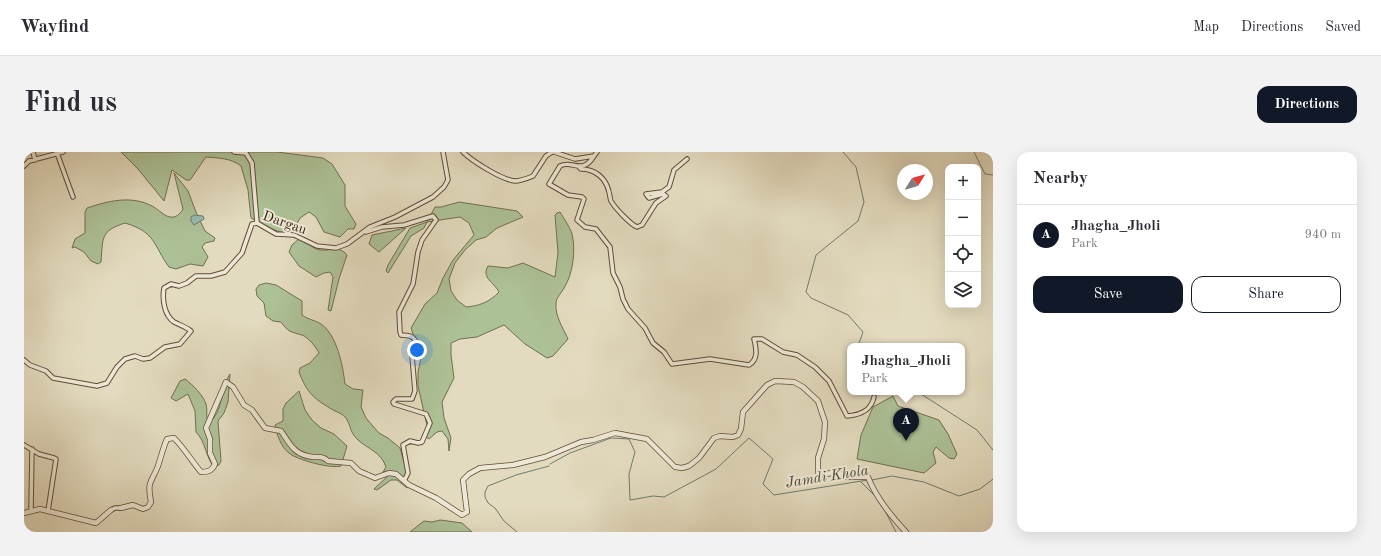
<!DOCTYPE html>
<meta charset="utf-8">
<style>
body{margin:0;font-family:"Old Standard TT",serif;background:#f2f2f3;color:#2b2b33}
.controls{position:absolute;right:12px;top:12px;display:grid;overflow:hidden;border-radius:8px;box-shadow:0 4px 16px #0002}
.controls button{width:36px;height:36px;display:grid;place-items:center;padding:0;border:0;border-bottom:1px solid #e1e1e2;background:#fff;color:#2b2b33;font:20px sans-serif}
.compass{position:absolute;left:873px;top:12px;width:36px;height:36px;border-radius:50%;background:#fff;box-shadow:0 4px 16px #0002;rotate:53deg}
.you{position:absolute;left:393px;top:198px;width:14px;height:14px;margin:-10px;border:3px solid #fff;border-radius:50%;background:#1a73e8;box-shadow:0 0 0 6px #1a73e833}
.badge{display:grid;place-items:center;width:26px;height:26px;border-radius:50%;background:#111827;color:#fff;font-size:13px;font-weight:700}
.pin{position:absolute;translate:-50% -33px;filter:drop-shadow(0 1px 2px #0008)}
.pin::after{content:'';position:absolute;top:21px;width:14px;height:12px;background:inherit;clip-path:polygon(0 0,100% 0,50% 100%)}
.popup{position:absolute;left:823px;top:191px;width:118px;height:52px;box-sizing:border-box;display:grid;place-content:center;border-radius:8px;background:#fff;filter:drop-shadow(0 1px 3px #0005);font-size:13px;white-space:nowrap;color:#7c7c81}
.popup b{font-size:15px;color:#2b2b33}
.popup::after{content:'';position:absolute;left:50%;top:100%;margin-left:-8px;border:8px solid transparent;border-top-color:#fff}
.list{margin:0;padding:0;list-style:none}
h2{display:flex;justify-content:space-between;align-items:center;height:52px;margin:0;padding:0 16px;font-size:17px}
h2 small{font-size:13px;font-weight:400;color:#7c7c81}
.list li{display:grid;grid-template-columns:26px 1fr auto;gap:12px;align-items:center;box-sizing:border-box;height:60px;padding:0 16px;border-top:1px solid #e1e1e2}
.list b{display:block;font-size:15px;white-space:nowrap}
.list p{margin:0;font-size:13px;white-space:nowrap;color:#7c7c81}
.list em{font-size:13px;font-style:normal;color:#7c7c81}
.actions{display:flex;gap:8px;padding:12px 16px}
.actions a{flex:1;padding:9px 0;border:1px solid #111827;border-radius:12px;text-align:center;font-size:14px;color:#111827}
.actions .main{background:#111827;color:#fff}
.icon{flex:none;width:22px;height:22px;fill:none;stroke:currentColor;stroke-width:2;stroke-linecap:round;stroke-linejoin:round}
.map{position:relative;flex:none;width:969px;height:380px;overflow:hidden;border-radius:12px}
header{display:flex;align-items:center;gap:24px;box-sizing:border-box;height:56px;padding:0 20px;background:#fff;border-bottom:1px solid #e1e1e2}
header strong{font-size:19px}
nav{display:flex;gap:22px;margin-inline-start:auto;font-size:14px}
.intro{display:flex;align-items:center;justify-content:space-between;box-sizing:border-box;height:96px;padding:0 24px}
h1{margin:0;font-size:28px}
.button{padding:10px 18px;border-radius:12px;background:#111827;color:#fff;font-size:14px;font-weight:700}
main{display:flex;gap:24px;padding:0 24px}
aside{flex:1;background:#fff;border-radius:12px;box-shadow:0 4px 16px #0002}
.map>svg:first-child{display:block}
</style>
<header>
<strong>Wayfind</strong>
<nav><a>Map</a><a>Directions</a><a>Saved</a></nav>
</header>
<div class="intro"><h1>Find us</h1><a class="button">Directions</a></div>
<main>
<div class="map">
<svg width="969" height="380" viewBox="0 0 969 380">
<rect width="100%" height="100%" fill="#e3dbbf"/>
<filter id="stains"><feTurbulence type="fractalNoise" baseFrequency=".005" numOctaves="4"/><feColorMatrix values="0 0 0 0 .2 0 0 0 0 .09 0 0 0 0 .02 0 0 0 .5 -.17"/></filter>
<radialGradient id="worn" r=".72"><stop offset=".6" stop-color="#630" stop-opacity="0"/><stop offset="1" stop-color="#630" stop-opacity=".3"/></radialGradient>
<path fill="#adc197" stroke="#706f51" d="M97,0H253L299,6L308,12L321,33V54L332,72L330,77H324L316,85L300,80L292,65L285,60L276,66L268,81C254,82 239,73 227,66L224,38L217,14C207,6 194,6 182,5L166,28H162L148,18L140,49L114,17Z
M150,21L164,39L172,60L181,79L191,86L190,89L181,91L178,95L184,105L179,114L166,112L152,117L145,115C129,93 132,80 101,71C76,79 79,86 77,110L74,112L67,109L60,100L51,95L48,96L51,87L61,81V60L63,56C84,49 107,43 128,54C134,57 140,64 146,65C152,66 156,62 159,57Z
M435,50L493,59L499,65L473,76L462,85L452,88L441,98L431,111L425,127L427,139L433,148L442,155C455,154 466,150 475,140C470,130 457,126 464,114L484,116L499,111L531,125L534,101L531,63L533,61L536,60C540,67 546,75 548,82C552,98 549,122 540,136C537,142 532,145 532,152C531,164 539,176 544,187L529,204L523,206L501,192L480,173L453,185L436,187L427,191V203L430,226L418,250L420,266L427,286L425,299L424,287L418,279L413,280L405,287L402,285L404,278L394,234V220L397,206L387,176L401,152L413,141L419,126L429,108L450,83L445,71L436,65L403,70L411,55H417Z
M403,70L400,76L387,84L364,121L362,119L364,113L386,76Z
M382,76L355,100L345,92L348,83Z
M275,87C281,90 287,94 292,97C304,101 314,92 323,103L315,127L307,159L304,158L309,125L306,120L300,121L292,125L275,114L265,100L268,93Z
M242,131L252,133L278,149V163C285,168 291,168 297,172C313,183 319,214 321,232L329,237L339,238L337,255L342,266L355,281L364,286L376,296L383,321V336L373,328H367L353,338L350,337L365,323L363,319L359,320L362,315C357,300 344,297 334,288C326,281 327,274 322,266C319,262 313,260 309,258C289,246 283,241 275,220L276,216L286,211L295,201C292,195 284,185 278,183C267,180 264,180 257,170L249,169L242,164L240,151L233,144L232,137L235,133Z
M206,222L204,250L200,261L194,269L197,309L195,313L190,315C181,304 182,290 172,280L171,259L164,242L152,249L147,246L156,229L161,227C169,233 179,243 182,252C184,259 181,265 185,271C200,259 196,236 206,222Z
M275,239L281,258L288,268L297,276L310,282L323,294L317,314C307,317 273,308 265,301C257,295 253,283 251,273L259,269V257L262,251Z
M869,244L874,254L915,268L924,282L933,302L930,307L925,306L912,295L909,300L912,311L900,321L833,307L837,283L849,255Z
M416,368L438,371L448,380H386L400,369L408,370Z"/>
<path fill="#95bbb0" stroke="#6e7c6e" d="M170,63L179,64L180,67L170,73L167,69V65Z"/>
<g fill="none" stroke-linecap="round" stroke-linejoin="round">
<path stroke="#6e7c6e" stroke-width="1" d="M819,0L832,15L840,50L834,69L792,103L782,140L787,146L824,163L839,180L834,194
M950,0L961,22L969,23
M894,240L953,278L969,298
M526,312L546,301L587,286L605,287L611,300L605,322L606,348L629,344L640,345L692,317L725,286L749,307L739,332L750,343L844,328
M848,328L868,324L900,330L935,344L956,337L969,327
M837,330L852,345
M861,359L872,380
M493,380L480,369L471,356L464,351L461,345V340L464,334L492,323L525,314"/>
<g stroke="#604c38" stroke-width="5.5">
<path id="minor" d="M9,0L11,8
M210,0L222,1L228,11L233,71
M439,0C448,9 478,28 491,29C497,29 504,26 509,24L522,4L528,0
M530,0L551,7L570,4L573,0
M33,1L49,45
M570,4C558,24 548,7 536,14L525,32L544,43L558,45L560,47L553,68L561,75L572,77L586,95L589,121L596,135L599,147L604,157L621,176L629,191L640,200L648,212L686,207L725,213C735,207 732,196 730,187H738L759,200L773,203L791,215L805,229L823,264C836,263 847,259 850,245
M0,14L5,9L39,0
M555,15L557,17C571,17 582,26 585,40C586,43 586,47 587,49C591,56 606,72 613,75L618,73L632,51L642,44L639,42L625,46L622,42L638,40L645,35L650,18L663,7
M342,80L358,75L380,73L409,64L412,68L398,88L394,100L389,132L375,160L376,180L377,183C386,184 390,183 393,193L388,204L391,239L388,247H372L369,250L370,252L402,262L406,271L398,290L394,291L386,289L379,293L384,321L380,329
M0,208L6,213L22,219L29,226L73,234L83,231L93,215L101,207L111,204L119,207L126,206L141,195L156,192L167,179C162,175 156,173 150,170C140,163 138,147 140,136L147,132L155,134L163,131L172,124H187L201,120L218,101L228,72L233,71L252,82L270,83L293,94L312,96L323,92L346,75L371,65L409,45L420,35L424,28L419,0
M0,293L15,302L30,306
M7,358L8,297
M87,358L91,356H97
M24,359L32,307"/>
</g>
<g stroke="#604c38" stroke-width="6">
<path id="tertiary" d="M97,356L109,353L119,357L124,355L127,350C123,328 127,332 134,314C137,305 139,296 143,287L150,286C160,296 167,308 177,320C184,320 188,319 191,312L186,301V287L182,276L202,230L209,235L220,253L228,258L241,276L257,279C266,292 270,303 289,305C295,305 299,304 304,309L327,311L335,319L351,326L365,321L372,322L385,333L412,346L438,363L443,360L439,328L445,322L456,316L489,313L521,305L557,290L569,288L591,281L623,287L651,315L658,316L665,314L675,306L690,286L696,284L709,285L714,283L717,277L719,260L743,233L751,229L770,230L779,235L794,249L801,270L800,287L794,306V320L796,323L814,320L822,325H844C852,346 867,364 882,380
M0,361L16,357L72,371L87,358"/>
</g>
<use href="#minor" stroke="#ede8d5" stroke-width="3.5"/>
<use href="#tertiary" stroke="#ede8d5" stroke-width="4.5"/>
</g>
<g text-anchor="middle" stroke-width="4" stroke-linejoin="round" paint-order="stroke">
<g font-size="14" fill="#341d0b" stroke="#ede8d5">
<text transform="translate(261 70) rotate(19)" y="5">Dargau</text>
</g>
<g font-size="15" font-style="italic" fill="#514c3d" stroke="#ede8d5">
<text transform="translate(803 324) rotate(-9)" y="5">Jamdi Khola</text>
</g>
</g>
<rect width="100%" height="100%" filter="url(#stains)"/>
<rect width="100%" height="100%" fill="url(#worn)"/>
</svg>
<div class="controls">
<button>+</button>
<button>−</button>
<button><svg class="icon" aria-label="locate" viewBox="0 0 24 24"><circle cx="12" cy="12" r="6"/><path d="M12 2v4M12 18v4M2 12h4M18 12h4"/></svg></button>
<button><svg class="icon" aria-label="layers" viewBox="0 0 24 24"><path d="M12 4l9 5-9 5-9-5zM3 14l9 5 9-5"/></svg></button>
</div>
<svg class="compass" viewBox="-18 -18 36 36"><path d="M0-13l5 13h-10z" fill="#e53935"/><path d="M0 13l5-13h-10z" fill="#7c7c81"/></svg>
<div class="you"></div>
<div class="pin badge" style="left:882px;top:289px">A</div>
<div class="popup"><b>Jhagha_Jholi</b>Park</div>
</div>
<aside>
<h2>Nearby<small></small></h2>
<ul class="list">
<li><span class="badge">A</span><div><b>Jhagha_Jholi</b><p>Park</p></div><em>940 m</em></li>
</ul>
<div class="actions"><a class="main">Save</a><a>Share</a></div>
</aside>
</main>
